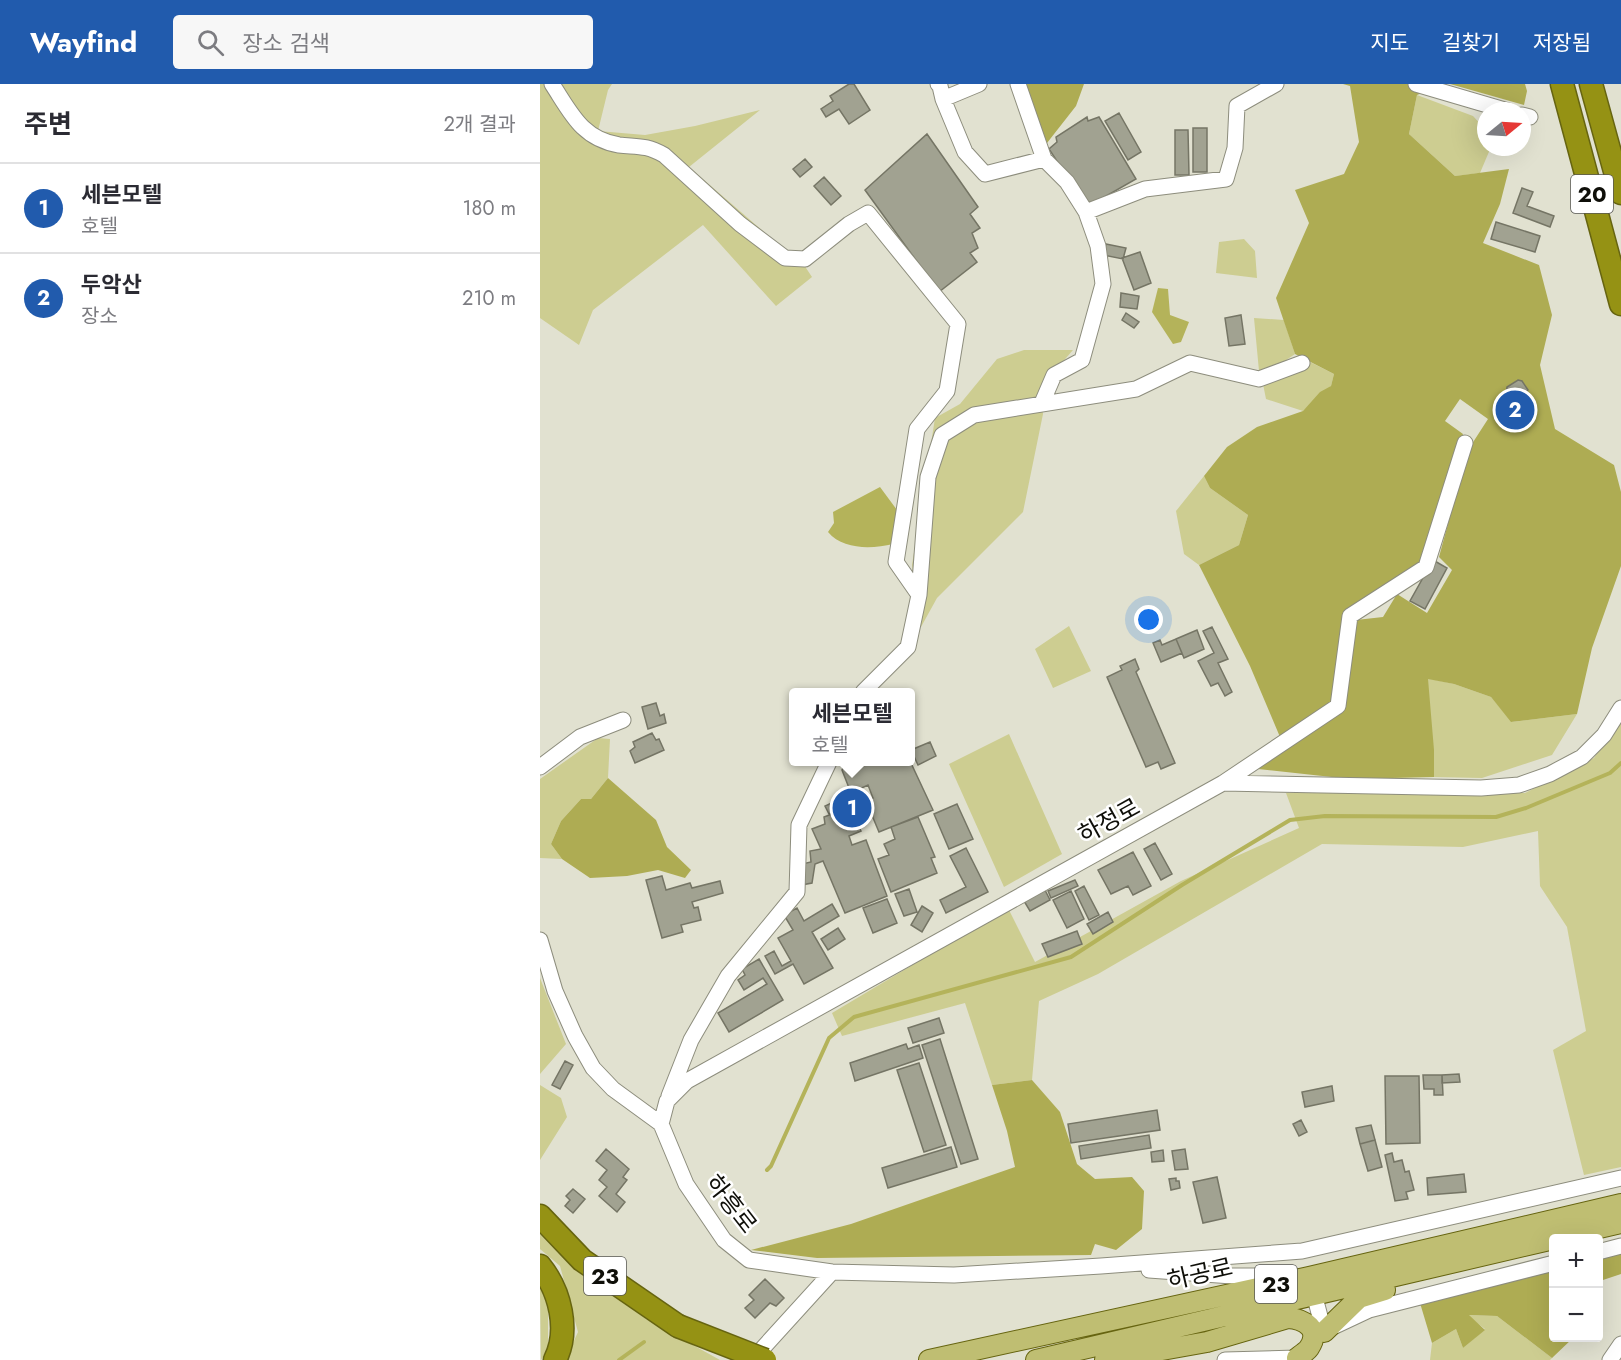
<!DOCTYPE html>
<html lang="ko">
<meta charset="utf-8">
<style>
body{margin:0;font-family:Jost,"Noto Sans KR",sans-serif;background:#f7f7f7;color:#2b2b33}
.controls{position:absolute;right:18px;bottom:18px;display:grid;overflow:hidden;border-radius:6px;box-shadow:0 6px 24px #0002}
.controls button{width:54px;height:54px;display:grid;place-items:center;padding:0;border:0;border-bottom:2px solid #e1e1e2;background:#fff;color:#2b2b33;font:30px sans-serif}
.compass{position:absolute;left:937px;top:18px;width:54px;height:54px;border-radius:50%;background:#fff;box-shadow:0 6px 24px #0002;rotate:72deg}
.you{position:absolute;left:609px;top:536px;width:21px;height:21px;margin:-15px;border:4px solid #fff;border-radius:50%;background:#1a73e8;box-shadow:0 0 0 9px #1a73e833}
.badge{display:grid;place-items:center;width:39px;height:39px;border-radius:50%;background:#215bad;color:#fff;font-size:20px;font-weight:700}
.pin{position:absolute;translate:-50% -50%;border:3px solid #fff;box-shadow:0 2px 6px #0006}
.popup{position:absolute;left:249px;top:604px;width:126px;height:78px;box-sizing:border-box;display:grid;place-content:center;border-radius:6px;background:#fff;filter:drop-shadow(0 2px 4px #0005);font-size:20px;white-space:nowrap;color:#7c7c81}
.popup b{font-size:22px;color:#2b2b33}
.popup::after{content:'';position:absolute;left:50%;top:100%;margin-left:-12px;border:12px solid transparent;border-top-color:#fff}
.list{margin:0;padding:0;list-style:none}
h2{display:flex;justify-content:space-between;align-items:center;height:78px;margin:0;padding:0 24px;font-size:26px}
h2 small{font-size:20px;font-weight:400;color:#7c7c81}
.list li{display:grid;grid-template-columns:39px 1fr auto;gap:18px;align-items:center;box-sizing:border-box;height:90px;padding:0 24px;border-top:2px solid #e1e1e2}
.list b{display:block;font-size:22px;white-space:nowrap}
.list p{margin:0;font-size:20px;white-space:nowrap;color:#7c7c81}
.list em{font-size:20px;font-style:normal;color:#7c7c81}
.icon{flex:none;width:33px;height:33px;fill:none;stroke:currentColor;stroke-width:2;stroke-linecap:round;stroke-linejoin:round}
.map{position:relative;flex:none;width:1081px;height:1276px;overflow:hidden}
header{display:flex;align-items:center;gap:36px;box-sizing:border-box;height:84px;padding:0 30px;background:#215bad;color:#fff}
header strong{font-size:28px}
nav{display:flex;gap:33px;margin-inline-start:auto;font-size:21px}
.search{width:420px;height:54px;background:#f7f7f7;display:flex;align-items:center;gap:15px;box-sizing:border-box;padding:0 21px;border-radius:6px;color:#7c7c81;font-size:22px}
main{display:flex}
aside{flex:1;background:#fff}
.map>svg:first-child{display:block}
</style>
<header>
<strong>Wayfind</strong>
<div class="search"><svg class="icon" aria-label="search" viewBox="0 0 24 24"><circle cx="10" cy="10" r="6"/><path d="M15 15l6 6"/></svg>장소 검색</div>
<nav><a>지도</a><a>길찾기</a><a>저장됨</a></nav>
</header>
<main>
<aside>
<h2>주변<small>2개 결과</small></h2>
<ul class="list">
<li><span class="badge">1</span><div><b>세븐모텔</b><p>호텔</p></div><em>180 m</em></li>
<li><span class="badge">2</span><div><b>두악산</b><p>장소</p></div><em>210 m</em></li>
</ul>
</aside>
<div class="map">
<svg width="1081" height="1276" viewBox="0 0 1081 1276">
<rect width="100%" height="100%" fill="#e1e1d0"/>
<path fill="#cdcd91" d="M0,0H72L68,6L58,47L105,51L155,42L220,26L149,83L247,168L263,170L266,184L272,193L236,222L163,141L53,226L39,261L0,234Z
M877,11L933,32L946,46V63H951L940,89L915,92L869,50Z
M704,155L715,167L717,194L676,189L679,158Z
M714,234L744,236L755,270L739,281L719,287Z
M484,266H533L500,304L503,330L483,428L397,514L381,543L372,481L395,334L420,320L457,275Z
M770,278L794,290L791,302L763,327L726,315L723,300L750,290Z
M664,392L670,404L708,431L699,461L659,481L644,470L636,427Z
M529,542L551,587L513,604L495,565Z
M887,594L914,600L951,613L972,638L1037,630L1012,671L942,694L894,693Z
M1081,634V1083L1044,1091L1013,966L1046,947L1027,843L1000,802L998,747L923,763L782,760L558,890L499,917L492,996L452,1001L425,919L302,952L292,929L468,824L495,878L641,797L759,744L746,709H985L1054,674L1075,639Z
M469,650L522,770L464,803L409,680Z
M58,654L70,655L68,694L51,715H41L21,737L11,760L22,775L0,774V695Z
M0,894L26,960L0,990Z
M0,1001L21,1014L27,1033L0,1076Z
M0,1150L106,1235L180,1276H25L38,1248L20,1182L0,1165Z
M0,1205L8,1219V1264L1,1276Z
M927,1231L957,1232L1012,1274L1010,1276H890L892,1259L916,1245L923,1264L945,1245Z"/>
<path fill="#aeac53" d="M484,0H544L536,22L507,59Z
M803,0H903L877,11L869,50L915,92L969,85L960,120L943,159L999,181L1012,231L1000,281L1015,345L1074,381L1081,408V482L1052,564L1037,630L971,638L951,613L914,600L888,595L894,666V693L810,695L718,685L802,622L816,536L843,533L857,510L887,529L912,486L899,473L928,366L948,335L920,315L905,337L923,350L883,480L805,527L793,617L740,653L710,582L659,481L699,461L708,431L670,404L664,392L687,363L717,343L763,327L780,308L791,302L794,290L755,270L736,214L769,139L755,106L804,90L819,58L810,2Z
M910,0H985L987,7L984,21Z
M68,694L116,736L127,763L151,786L145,794L118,786L87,792L50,794L22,775L11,760L21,737L41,715H51Z
M492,996L520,1028L537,1080L555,1095L592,1093L604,1107L602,1145L576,1166L555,1160L551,1171L277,1174L211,1166L311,1140L475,1083L467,1047L452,1001Z
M1081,1168V1190L1063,1196L1059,1210V1173Z
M1013,1183L1014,1254H1033L1012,1274L957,1232L929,1231L945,1246L923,1264L916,1245L892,1259L880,1219Z"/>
<path fill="#b4b35a" d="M618,204L628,205L630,231L649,238L641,258L633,260L612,228Z
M340,403L357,426L353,460C332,465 303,466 288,448L294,439L293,428Z"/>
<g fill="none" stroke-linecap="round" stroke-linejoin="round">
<path stroke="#b4b35a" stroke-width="4" d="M227,1086L231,1082L289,954L314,933L531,873L642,801L750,736L785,732L956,733L986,724L1070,689L1081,679
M79,1276L104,1258"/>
</g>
<path fill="#a1a291" stroke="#757565" stroke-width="1.5" d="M309,0H314L330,26L309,40L299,25L286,33L281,25L293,17L290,12Z
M579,29L601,68L588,76L565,37Z
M547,33L548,37L559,33L596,95L547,123L509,65L517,58L516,53Z
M653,44H667V88H653Z
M635,46H648L649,91H635Z
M387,50L438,123L430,130L440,144L432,149L438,164L430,169L437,178L399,208L325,106Z
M265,75L272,83L260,93L253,85Z
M284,93L301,112L291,121L274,102Z
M982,104L993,108L987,122L1014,132L1010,143L973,129Z
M956,138L1000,152L995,168L951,155Z
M566,160L586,164L583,175L563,171Z
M600,168L611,199L594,206L582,174Z
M581,209L599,212L597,225L580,223Z
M586,229L599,238L594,244L582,236Z
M701,231L705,260L689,262L685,234Z
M978,296L982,297L988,306L976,317H970L966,311L967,303Z
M893,476L907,484L885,525L870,517Z
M672,543L688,575L678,579L692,608L685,612L678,599L671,602L658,577L674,569L663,547Z
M657,546L664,565L644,574L636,555Z
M636,555L642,569L621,578L613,559L620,556L622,561Z
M595,575L599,585L596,588L635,679L621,685L618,678L606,683L567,593L582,586L580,582Z
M116,619L120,632L124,630L126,639L108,645L102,623Z
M112,649L116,656L119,655L124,666L95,679L90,667L95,663L93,658Z
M390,658L396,672L378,681L371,666Z
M370,677L393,726L339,748L326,717L333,714L328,701L311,709L302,686L306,678Z
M298,716L302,724L289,730L285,722Z
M417,720L433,755L409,765L394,730Z
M310,723L321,747L309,752L312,761L326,756L347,812L305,829L283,777L275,780L272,799L261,801L262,780L271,778L270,767L281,765L272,745L285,740L284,733Z
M378,733L395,773L391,774L397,789L351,808L338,775L349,771L344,760L355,755L351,743Z
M615,759L632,790L621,796L604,765Z
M426,764L448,808L406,829L400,816L426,803L410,772Z
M593,768L611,802L593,811L588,802L571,810L558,786Z
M122,792L126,806L150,799L152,804L180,797L183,809L152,818L154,824L158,823L161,836L141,841L143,848L122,854L106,796Z
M535,796L538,802L511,814L508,807Z
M544,802L559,831L549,836L535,807Z
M369,805L377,828L364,832L355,810Z
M505,806L510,816L490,827L484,817Z
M531,807L544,835L527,844L513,816Z
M347,815L357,839L333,849L323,824Z
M292,820L299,832L272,848L293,884L264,900L253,880L235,890L225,872L234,867L242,882L251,877L238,854L253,846L244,831L257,824L264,837Z
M382,822L393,829L382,848L371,841Z
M568,828L573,838L553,850L547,840Z
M298,844L305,855L288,866L281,855Z
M537,847L542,860L508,873L502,860Z
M219,875L243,916L189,948L178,929L227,900L223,894L204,906L198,896L205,891L202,885Z
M399,934L404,949L373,959L368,944Z
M400,955L438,1075L421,1080L382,961Z
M366,960L368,965L379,961L383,974L315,997L310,979Z
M25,977L33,981L20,1005L12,1001Z
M379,979L406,1061L384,1068L357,986Z
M919,990L920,998L902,999V991Z
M883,991H902L903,1011H894V1005H884Z
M845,992H879L880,1059L846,1060Z
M792,1002L794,1017L765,1023L762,1008Z
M617,1026L620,1046L531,1059L528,1040Z
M761,1036L767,1048L759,1052L753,1040Z
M831,1041L835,1056L820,1060L816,1044Z
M609,1051L611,1064L541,1075L539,1062Z
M835,1056L842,1083L828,1087L820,1060Z
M411,1063L417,1083L348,1104L342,1084Z
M66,1065L89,1085L83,1093L87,1096L76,1110L85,1118L77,1128L59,1112L67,1103L59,1096L67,1086L56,1077Z
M645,1065L648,1085L635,1086L632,1067Z
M623,1066L624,1077L612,1078L611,1068Z
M852,1069L854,1078L862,1076L865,1088L869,1087L874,1106L866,1108L868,1115L855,1117L845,1071Z
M924,1090L926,1108L888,1111L887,1094Z
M677,1093L686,1134L663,1139L653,1098Z
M636,1094V1097H639L640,1104L631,1106L629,1095Z
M33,1105L45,1115L33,1129L25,1122L30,1116L26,1112Z
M225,1195L244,1214L236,1222L230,1219L215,1234L205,1224L214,1216L209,1211Z"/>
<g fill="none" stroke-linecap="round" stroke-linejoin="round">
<g stroke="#8d8d7d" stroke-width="17">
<path id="minor" d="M12,0C31,29 42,55 79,61C99,63 106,61 124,71L200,140L245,174L265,175L309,140L328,129L418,240L407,307L377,345L356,478L379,511
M398,0L400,2L403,15L425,68L445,90L504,75L527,98L546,128L558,162L563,200L542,276L514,291L502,319
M478,0L504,75
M876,0L968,27
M403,15L439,0
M982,31L990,33
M546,128L605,105L686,95L695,64L697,22L736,0
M323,608L368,563L379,511L388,393L402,351L434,331L596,305L650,279L719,295L762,279
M0,683L40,653L83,636
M683,699L798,622L810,532L886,483L925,359
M0,856L15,907L35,952L53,984L73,1005L121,1040L146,1100L184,1156L209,1176L292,1188L414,1191L561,1182L762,1167L1081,1094
M129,1012L151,956L188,892L257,808L259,741L289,678
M121,1040L127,1017L147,997L683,699L941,704L979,701L1010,690L1042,673L1064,651L1081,624
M1058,1168L1081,1162
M609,1186L692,1192H725L728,1201
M772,1202L784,1248
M795,1242L829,1226L1014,1179
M212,1276L292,1188
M685,1276L757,1274L766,1270
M1070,1276L1081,1260"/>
</g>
<g stroke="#666410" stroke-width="22">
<path id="major" d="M1016,1154L1081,1139
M784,1248L819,1214L845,1206
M389,1276L769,1193L1081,1120
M496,1276L1014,1155
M565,1276L667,1258L748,1234C764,1235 782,1245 769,1264C767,1267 761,1271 757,1274"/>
</g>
<g stroke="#666410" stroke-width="25">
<path id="highway" d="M1022,0L1081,220
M1051,0L1081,109
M0,1132L42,1176L138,1242
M0,1182C20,1207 30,1246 15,1276"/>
</g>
<use href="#minor" stroke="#fff" stroke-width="15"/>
<use href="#major" stroke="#bfbe72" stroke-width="20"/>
<use href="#highway" stroke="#959214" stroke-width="22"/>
<g stroke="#666410" stroke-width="25" stroke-linecap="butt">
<path id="highway-bridge" d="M138,1242L225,1276"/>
</g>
<use href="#highway-bridge" stroke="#959214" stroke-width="22"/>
</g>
<g text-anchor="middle" stroke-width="5" stroke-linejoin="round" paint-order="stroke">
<g fill="#fff" stroke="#575753" stroke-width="1.5">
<rect x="1031" y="91" width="42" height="38" rx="4.5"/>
<rect x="44" y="1173" width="42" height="38" rx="4.5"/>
<rect x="715" y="1181" width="42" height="38" rx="4.5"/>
</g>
<g font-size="22" font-weight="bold" fill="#0f0f09">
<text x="1052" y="118">20</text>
<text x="65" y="1200">23</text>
<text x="736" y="1208">23</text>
</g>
<g font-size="24" fill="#0f0f09" stroke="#fff">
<text transform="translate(569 737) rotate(-29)" y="8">하정로</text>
<text transform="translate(191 1120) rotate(52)" y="8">하흥로</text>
<text transform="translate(660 1190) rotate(-13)" y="8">하공로</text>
</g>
</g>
</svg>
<div class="controls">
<button>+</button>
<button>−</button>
</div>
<svg class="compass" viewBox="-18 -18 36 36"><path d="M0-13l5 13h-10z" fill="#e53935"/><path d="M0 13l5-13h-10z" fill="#7c7c81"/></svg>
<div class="you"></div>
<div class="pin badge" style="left:312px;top:724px">1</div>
<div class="popup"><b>세븐모텔</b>호텔</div>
<div class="pin badge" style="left:975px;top:326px">2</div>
</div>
</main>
